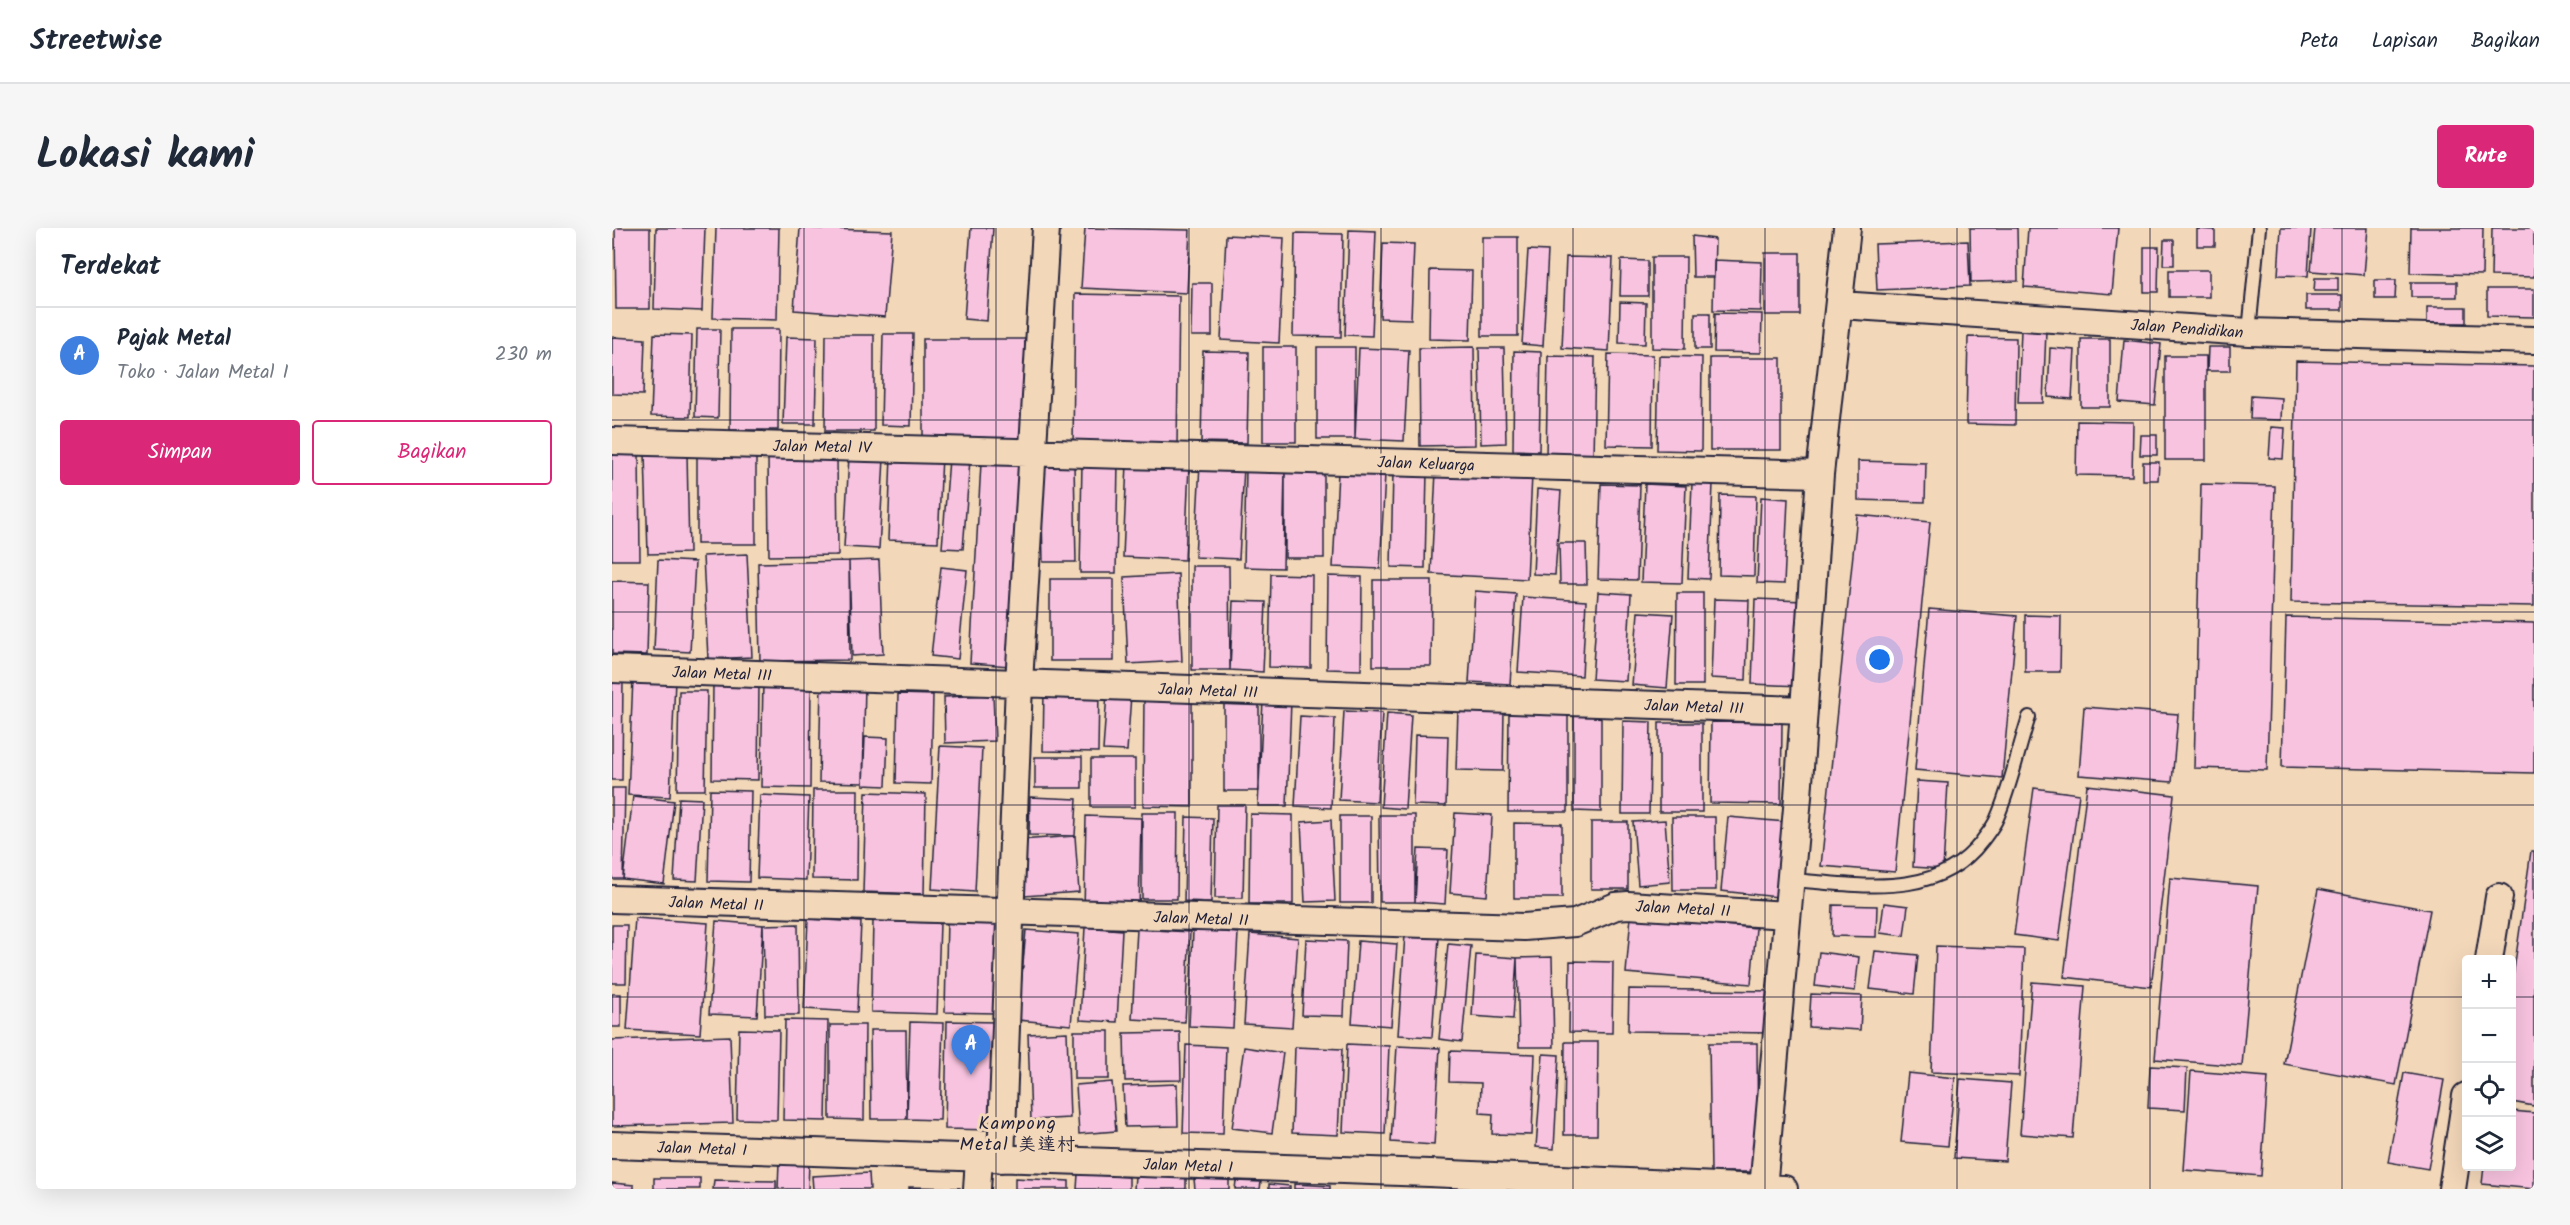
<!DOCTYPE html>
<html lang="id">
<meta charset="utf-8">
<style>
body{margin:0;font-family:Kalam,"LXGW WenKai TC",sans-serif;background:#f6f6f7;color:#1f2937}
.controls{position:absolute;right:18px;bottom:18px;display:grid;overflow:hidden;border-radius:6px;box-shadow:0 6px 24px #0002}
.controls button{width:54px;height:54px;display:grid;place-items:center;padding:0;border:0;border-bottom:2px solid #e0e1e3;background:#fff;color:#1f2937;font:30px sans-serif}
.you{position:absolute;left:1268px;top:432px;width:21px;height:21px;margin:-15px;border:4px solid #fff;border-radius:50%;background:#1a73e8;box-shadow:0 0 0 9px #1a73e833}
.badge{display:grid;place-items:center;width:39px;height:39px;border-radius:50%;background:#db2777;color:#fff;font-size:20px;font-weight:700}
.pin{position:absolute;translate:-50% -50px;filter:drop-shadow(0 2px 3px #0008)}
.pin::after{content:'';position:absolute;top:32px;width:21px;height:18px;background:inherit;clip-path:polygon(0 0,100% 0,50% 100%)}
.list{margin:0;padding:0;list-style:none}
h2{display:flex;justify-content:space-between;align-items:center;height:78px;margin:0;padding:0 24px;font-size:26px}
h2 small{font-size:20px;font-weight:400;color:#747a83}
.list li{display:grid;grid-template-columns:39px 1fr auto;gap:18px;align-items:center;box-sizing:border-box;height:96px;padding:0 24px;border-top:2px solid #e0e1e3}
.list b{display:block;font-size:22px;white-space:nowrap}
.list p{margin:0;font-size:20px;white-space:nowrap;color:#747a83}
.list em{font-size:20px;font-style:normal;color:#747a83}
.actions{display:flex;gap:12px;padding:18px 24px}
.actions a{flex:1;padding:14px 0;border:2px solid #db2777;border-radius:6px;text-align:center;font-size:21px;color:#db2777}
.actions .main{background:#db2777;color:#fff}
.icon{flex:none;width:33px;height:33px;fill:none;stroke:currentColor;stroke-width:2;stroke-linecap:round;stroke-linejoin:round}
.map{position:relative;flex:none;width:1922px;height:961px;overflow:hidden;border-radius:6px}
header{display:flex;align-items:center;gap:36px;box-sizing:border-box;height:84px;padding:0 30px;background:#fff;border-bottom:2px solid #e0e1e3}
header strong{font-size:28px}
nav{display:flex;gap:33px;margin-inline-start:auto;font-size:21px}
.intro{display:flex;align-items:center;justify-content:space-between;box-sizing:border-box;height:144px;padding:0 36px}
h1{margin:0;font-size:42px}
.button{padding:15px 27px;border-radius:6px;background:#db2777;color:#fff;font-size:21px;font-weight:700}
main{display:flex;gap:36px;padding:0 36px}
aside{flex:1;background:#fff;border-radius:6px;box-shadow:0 6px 24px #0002}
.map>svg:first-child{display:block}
</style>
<header>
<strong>Streetwise</strong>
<nav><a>Peta</a><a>Lapisan</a><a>Bagikan</a></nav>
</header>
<div class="intro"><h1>Lokasi kami</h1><a class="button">Rute</a></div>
<main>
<aside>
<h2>Terdekat<small></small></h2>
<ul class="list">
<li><span class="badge" style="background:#3f7fe0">A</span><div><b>Pajak Metal</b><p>Toko · Jalan Metal I</p></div><em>230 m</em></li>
</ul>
<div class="actions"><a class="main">Simpan</a><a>Bagikan</a></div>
</aside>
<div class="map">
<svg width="1922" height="961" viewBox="0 0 1922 961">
<rect width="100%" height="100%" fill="#f3d7b9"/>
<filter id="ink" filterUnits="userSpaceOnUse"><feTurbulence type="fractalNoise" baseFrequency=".0167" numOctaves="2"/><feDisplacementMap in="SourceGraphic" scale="12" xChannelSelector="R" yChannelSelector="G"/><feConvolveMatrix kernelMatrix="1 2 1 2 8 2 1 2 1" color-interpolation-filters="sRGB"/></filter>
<g filter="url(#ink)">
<path fill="#f8c3df" stroke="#22223b" stroke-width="1.5" d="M3,0H38V81H4Z
M44,0H93L90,83L42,81Z
M104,0H167L165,92L101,90Z
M188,0L280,3L273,89L182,82Z
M359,0H381L375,93L352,91Z
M473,0L578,2L575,65L469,60Z
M1358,0H1405L1406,53L1359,54Z
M1416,0H1506L1500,66L1412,59Z
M1669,0H1699L1696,48L1666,47Z
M1703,0H1756L1752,47L1699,43Z
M1799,0H1871L1870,47L1798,45Z
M1880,0H1922V49L1879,48Z
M1585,1L1603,2V18H1585Z
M737,2L764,3L760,108L733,107Z
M683,5L731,6L729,109L681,108Z
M614,7L672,10L667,115L609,112Z
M1080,8L1103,11L1102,49H1081Z
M870,9H906V108H870Z
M1552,12H1562V37H1551Z
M1356,13L1358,58L1265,62L1263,16Z
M771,15L802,16L799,91L768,90Z
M1532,19H1547L1546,64H1532Z
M916,22L936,23L931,118L910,116Z
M1153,25H1188V87H1153Z
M954,29L1001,30L997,123L950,120Z
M1040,29H1074L1073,121L1040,120Z
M1009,32L1036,33V68H1008Z
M1102,32L1150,34L1149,83L1101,82Z
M818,42L860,43L858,112L817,111Z
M1557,42H1597V69H1557Z
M1703,50H1726V63H1702Z
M1763,52H1784L1783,71H1763Z
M1799,54H1845V69H1799Z
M580,55H600V108H579Z
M1875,61H1922V89L1875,88Z
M463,66L567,68L565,218L461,217Z
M1694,67H1730V82H1694Z
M1008,74L1034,75L1033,116L1007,115Z
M1815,79H1854V95H1815Z
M1083,85H1098V121H1083Z
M1103,85L1150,86L1149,125L1102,124Z
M85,101H108L106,190L83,189Z
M119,101H167L166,202H118Z
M1409,102L1434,103L1431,175H1406Z
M42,106L80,107L78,189L39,188Z
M271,106H301L299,198L269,197Z
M214,107H262V203H213Z
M0,109L33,111L31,167L0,166Z
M174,109L205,110L203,196H171Z
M1356,109L1404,110L1403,197L1354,196Z
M311,111H413V213H311Z
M1469,111H1498V179H1469Z
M1512,112L1549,116L1543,177L1507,174Z
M651,119H684V214H651Z
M705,119H743V211H705Z
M862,119L863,217L808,218L807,120Z
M1596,119H1618V143H1595Z
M747,120L797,122L792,213L743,211Z
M867,120H892L894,215L869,216Z
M1438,120L1463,122L1460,171L1436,169Z
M591,123L637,124L635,215L589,214Z
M902,123L929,124L927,223L901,222Z
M996,126L1041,127L1040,218L994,217Z
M936,128L983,129L981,229L934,228Z
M1047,128L1090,129L1089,223L1045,222Z
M1553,128H1594V232H1553Z
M1098,130H1169V222H1098Z
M1684,133L1922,138V378L1679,374Z
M1639,168L1670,170L1669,192L1638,191Z
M1465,193L1521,194L1520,248L1464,247Z
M1659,199L1673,200L1671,231L1657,230Z
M1529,207H1545V227H1528Z
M0,221H27L28,332H0Z
M75,225L77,325L36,326L33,226Z
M85,226H144V316H85Z
M279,226L330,228L326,314L276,312Z
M225,227L226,327L157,328L156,228Z
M237,228L272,230L267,321L232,319Z
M337,231L358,232L351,321L330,320Z
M1246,233L1314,235L1313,274L1246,272Z
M470,234H506L504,345H468Z
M1531,234H1547L1546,252H1531Z
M369,235L409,238L398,438L358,435Z
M515,235L577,237L573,332L511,329Z
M429,236H462L464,334H431Z
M588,236L632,239L627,331L583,329Z
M634,241H673L671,340L632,339Z
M673,241H712V330H673Z
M781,242L815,243L813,340L779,339Z
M824,243L920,247L915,351L819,346Z
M726,244L773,246L768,341L721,339Z
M1080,255L1101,256L1097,351L1076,350Z
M989,256L1028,257L1025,352L986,351Z
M1033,256L1074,258L1070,355L1029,354Z
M1589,256L1663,258L1655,542L1582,540Z
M925,261L949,263L943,347L921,346Z
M1108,267L1144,268L1142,348L1107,347Z
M1149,269L1176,271L1172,356L1145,355Z
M1245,287L1318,294L1283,644L1209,638Z
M947,315H974L975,356H948Z
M135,326L140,429L96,431L91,328Z
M46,332L83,334L78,424L42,422Z
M267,332L271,426L240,428L237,333Z
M237,333L238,432L148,433L146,335Z
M580,338H617L618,442H580Z
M329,339L355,342L346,431L319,428Z
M566,346L570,433L516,436L512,349Z
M659,346L700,347L699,440L657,439Z
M716,348L750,349L749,442L715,441Z
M438,351H502V433H438Z
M761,352H820L819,438H761Z
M0,353L37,354L35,427L0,426Z
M863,363L904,366L898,456L857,454Z
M986,364L1019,366L1014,453L980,451Z
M1065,365H1091V457H1064Z
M911,369L974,373L970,448L906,444Z
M1102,371L1137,372L1134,452L1099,450Z
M1143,371L1192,373L1189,458L1140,456Z
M621,373L654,374L651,444L618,442Z
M1317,381L1405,388L1390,550L1303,542Z
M1026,384L1061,386L1055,460L1020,457Z
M1413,387L1449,388L1448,444H1413Z
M1674,389L1922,395V545L1670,539Z
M0,450H11L10,552H0Z
M21,450L63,452L58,569L16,567Z
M151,453H199L198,560L149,559Z
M101,454H147L146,552L100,551Z
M209,455H253L251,555L207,554Z
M432,462L487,463L486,524L431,523Z
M67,463H95L93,562H65Z
M495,465L519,467L515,523L491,522Z
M286,466L321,467L319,556L284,555Z
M381,467L383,513L333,515L332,469Z
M532,468H580V579L531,578Z
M651,472L679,473L675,578H646Z
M612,473H647V563H612Z
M1472,479L1566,486L1560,554L1467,547Z
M846,481H892L891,543L844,542Z
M732,483L770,485L765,574L727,572Z
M775,485L799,487L793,581L769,579Z
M897,485H956V584H896Z
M688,488L723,490L719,580L683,578Z
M962,488H989V584L962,583Z
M1011,493L1039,494L1037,586H1010Z
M1099,494L1170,495L1169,576L1098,575Z
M1047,495H1090V584H1047Z
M803,507L836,508L834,578L801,577Z
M253,509L276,510L274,558L251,557Z
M328,518L370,520L363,664L320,661Z
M423,529H470V560H423Z
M479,531H523V579H479Z
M1305,553L1336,555L1331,641L1301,639Z
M1475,557L1562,567L1539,759L1452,749Z
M0,560H13L11,651H0Z
M1422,560L1467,566L1447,713L1402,707Z
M98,562L139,563L137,654L96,653Z
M201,562H246L245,652L200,651Z
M254,564L314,566L312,666L251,664Z
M148,567L197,569L194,652L145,650Z
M21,568L62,573L52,656L11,651Z
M418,569L465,571L463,608L417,607Z
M67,570L90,571L85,653L62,652Z
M605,577H633L631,670H603Z
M530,585H566L565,671H530Z
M843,585L880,587L875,668L838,665Z
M638,586L681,587V676H637Z
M767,587H803V674H768Z
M474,588L529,590L527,684L472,683Z
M728,588H759V675H728Z
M574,589L601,590L599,674L572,673Z
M1060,589H1103L1104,662H1061Z
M1116,589L1174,594L1166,669L1109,663Z
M719,592L723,673L693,674L689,594Z
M1053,592L1058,654L1026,657L1021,594Z
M979,594H1016V661H979Z
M902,595L950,596V670H902Z
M463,608L467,664L412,668L408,612Z
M806,621L836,622L833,676L803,674Z
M1919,623H1922V878L1900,874V756Z
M1558,650L1646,658L1630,838L1543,831Z
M1706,661L1818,682L1784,857L1672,836Z
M1272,675L1296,678L1292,708L1268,705Z
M1221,677L1265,678L1264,709L1220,708Z
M1019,688L1144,700L1139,756L1014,745Z
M23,690L96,695L88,806L15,802Z
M196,691L249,694L245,784L192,781Z
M335,691L386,692L383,785L333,784Z
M104,693L151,697L145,788L97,786Z
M261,693L328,695L325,786L259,784Z
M186,696L187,787H153L151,697Z
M0,697H15L14,755H0Z
M473,699L510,702L505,794L468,792Z
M525,701L578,704L573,794L520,791Z
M414,702L467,706L459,797L406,792Z
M581,702L626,705L621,800L577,798Z
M638,706L686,710L680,799L632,796Z
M793,707L827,709L820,809L786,807Z
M694,711L735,713L732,788L690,787Z
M746,713L785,716L779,798L740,795Z
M836,716L859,718L850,814L827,811Z
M1324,718L1412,721L1407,848L1319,844Z
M1263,723L1306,727L1302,766L1258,761Z
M1207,724L1247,729L1243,763L1203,758Z
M864,727L905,730L901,791L860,788Z
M940,729L942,819H907L905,730Z
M958,733L1001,734L1000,805L957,804Z
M1420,754L1473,758L1461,910L1408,906Z
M1017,761L1160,763L1159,805L1016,803Z
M0,766H9V799H0Z
M1199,766L1250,768L1248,802L1197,799Z
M173,792L216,793L214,893L171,892Z
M335,793L384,794L382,902L333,901Z
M298,794L331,795L328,892L295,891Z
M218,797H253L252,892L218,891Z
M127,801L167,802L165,892L125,891Z
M258,802H294L295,891H259Z
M462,803H497V851H462Z
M455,804L458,890L419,892L416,806Z
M568,804L569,852L513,853L512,805Z
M118,808L121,895L0,898V812Z
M953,814H986L985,907H952Z
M1097,815H1145L1146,944H1099Z
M735,816L777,818L773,906L731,904Z
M574,817L614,819L611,906L571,905Z
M785,818L828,820L822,917L779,914Z
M632,819L671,825L660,905L620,900Z
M683,819L730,821L726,907L680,905Z
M838,823L923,826L920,907L880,906L881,886L868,885L869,855L837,854Z
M931,826L947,827L942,921L924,919Z
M1538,838L1575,840L1573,882L1536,880Z
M1579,843L1656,849L1649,948L1572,942Z
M1296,845L1343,850L1336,918L1289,914Z
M1792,845L1832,852L1816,941L1776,934Z
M1348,851L1399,855L1393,933L1342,930Z
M500,854L504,903L467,906L464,857Z
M565,856L566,898L513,899L511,858Z
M1900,883L1922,885V961L1870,956L1872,938H1900Z
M167,934L197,935L196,961H166Z
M257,945L258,961H201L200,948Z
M466,946L517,949V961H465Z
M523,948L574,950V961H522Z
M42,950H88V961H42Z
M403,950L457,953V961H403Z
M582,951H617V961H583Z
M102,952L164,953V961H101Z
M624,953L649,954L648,961H623Z
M0,955L22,957V961H0Z
M657,956L678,958V961H657Z
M682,956L718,958V961H682Z
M297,959L348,960V961H297Z"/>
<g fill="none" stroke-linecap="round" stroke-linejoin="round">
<g stroke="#22223b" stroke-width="16">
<path id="lane" d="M1637,104L1647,0
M1178,652C1244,656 1324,674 1370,613C1375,606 1382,598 1385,590C1399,558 1406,522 1417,489"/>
</g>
<g stroke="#22223b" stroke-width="30">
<path id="street" d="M1228,77L1637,104L1922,112
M0,213L1208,246
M0,441L1192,482
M0,671L912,699L963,695L1004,678L1016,677L1175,687
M1877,732L1887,669
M0,917L817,945L1172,961
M389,931L407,455L434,0
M365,961L367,931
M1151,961L1186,569L1208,246L1235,0
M1840,961L1854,868"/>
</g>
<use href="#lane" stroke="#f3d7b9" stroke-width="12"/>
<use href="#street" stroke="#f3d7b9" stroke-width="26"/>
</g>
</g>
<path fill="none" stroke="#22223b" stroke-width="1.5" stroke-opacity="0.55" d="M192,0V961M384,0V961M577,0V961M769,0V961M961,0V961M1153,0V961M1345,0V961M1538,0V961M1730,0V961M0,192H1922M0,384H1922M0,577H1922M0,769H1854M1900,769H1922"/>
<g text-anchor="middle" stroke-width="6" stroke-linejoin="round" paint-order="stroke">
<g font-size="16" fill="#22223b" stroke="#f3d7b9">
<text transform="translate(1575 100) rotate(4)" y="6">Jalan Pendidikan</text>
<text transform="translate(210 218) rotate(1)" y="6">Jalan Metal IV</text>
<text transform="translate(814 235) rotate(2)" y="6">Jalan Keluarga</text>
<text transform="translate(110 445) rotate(2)" y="6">Jalan Metal III</text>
<text transform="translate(596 462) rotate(2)" y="6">Jalan Metal III</text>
<text transform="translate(1082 478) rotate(2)" y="6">Jalan Metal III</text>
<text transform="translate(104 675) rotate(2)" y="6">Jalan Metal II</text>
<text transform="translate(1071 680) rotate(3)" y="6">Jalan Metal II</text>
<text transform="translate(589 690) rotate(2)" y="6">Jalan Metal II</text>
<text transform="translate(90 920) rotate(2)" y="6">Jalan Metal I</text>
<text transform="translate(576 937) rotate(2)" y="6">Jalan Metal I</text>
</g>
<g font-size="18" letter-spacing="1.5" fill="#22223b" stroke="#f3d7b9">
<text x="406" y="901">Kampong<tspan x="406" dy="21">Metal 美達村</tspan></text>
</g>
</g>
</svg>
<div class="controls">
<button>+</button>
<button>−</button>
<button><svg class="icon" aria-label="locate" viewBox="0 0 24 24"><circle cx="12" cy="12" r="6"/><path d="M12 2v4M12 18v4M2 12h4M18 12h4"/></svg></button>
<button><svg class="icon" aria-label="layers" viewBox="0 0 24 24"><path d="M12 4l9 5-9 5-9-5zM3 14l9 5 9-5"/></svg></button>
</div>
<div class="you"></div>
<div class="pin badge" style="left:359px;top:847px;background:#3f7fe0">A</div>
</div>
</main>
